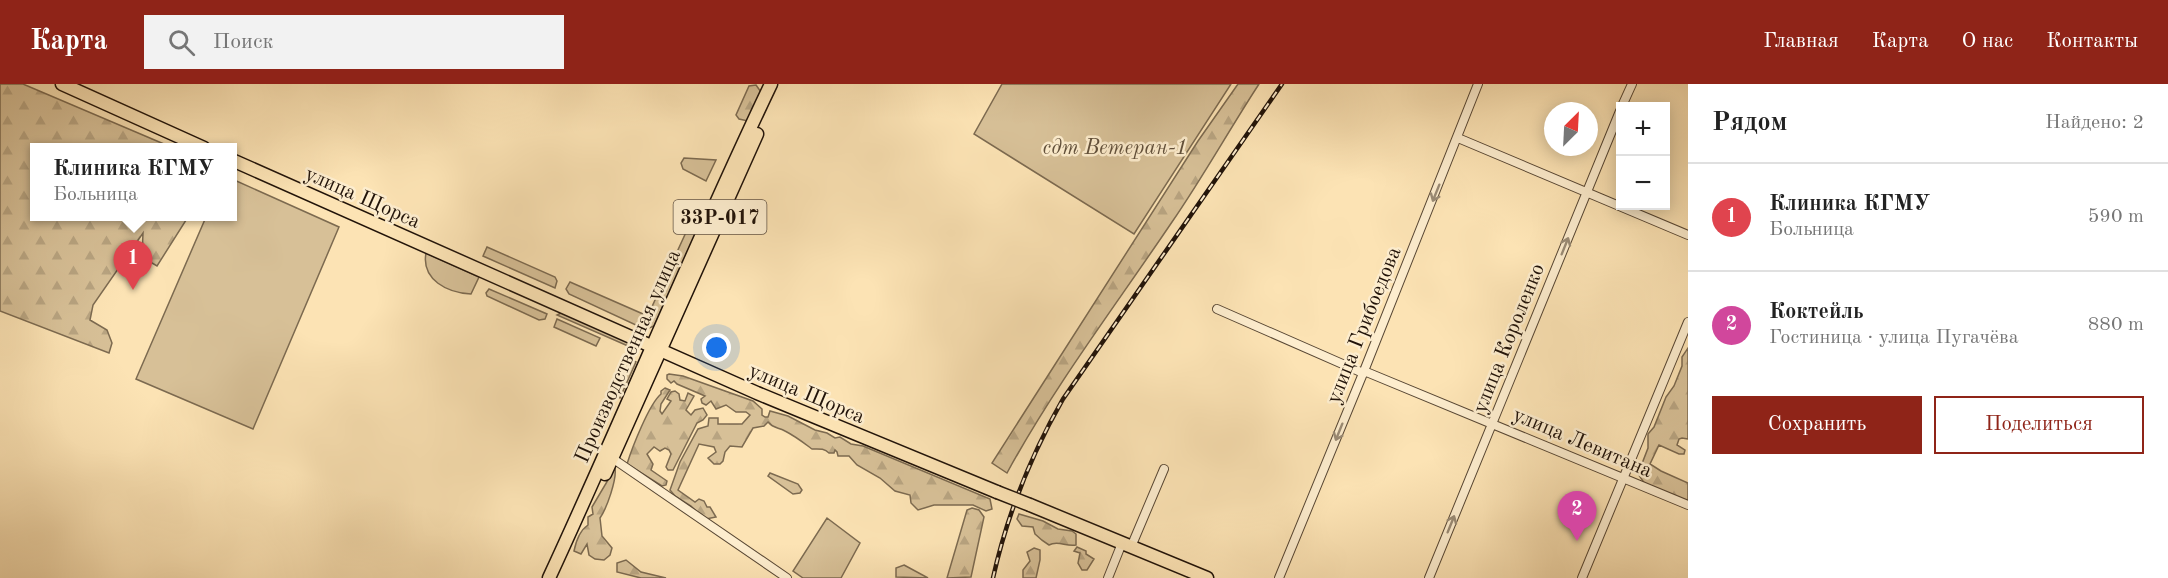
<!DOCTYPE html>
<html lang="ru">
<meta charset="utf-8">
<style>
body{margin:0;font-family:"Old Standard TT",serif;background:#f2f2f2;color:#222}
.controls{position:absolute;right:18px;top:18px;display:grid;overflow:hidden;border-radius:0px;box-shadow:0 3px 15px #0003}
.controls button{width:54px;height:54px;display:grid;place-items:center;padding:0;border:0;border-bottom:2px solid #e0e0e0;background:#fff;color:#222;font:30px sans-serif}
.compass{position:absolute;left:1544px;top:18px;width:54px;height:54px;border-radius:50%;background:#fff;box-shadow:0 3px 15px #0003;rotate:24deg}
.you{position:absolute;left:717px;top:264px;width:21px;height:21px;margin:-15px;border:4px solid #fff;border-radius:50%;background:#1a73e8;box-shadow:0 0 0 9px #1a73e833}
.badge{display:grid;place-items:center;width:39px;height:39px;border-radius:50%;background:#8f2418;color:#fff;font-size:20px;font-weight:700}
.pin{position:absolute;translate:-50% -50px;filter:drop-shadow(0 2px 3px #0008)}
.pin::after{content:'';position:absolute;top:32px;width:21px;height:18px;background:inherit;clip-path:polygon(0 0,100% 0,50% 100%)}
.popup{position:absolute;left:30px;top:59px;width:207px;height:78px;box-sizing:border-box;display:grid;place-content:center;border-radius:0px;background:#fff;filter:drop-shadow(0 2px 4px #0005);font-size:20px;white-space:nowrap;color:#767676}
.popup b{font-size:22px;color:#222}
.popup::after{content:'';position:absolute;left:50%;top:100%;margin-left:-12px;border:12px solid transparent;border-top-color:#fff}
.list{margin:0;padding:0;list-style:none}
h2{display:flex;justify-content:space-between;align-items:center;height:78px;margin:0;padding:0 24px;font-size:26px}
h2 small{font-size:20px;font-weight:400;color:#767676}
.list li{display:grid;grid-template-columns:39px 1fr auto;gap:18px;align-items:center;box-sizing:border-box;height:108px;padding:0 24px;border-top:2px solid #e0e0e0}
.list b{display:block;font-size:22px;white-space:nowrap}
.list p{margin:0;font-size:20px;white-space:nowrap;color:#767676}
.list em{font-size:20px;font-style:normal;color:#767676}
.actions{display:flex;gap:12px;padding:18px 24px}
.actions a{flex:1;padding:14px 0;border:2px solid #8f2418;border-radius:0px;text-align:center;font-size:21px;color:#8f2418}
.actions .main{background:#8f2418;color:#fff}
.icon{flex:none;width:33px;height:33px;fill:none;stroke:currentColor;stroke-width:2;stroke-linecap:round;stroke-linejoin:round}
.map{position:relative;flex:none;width:1688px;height:494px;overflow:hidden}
header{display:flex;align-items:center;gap:36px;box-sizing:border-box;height:84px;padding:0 30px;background:#8f2418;color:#fff}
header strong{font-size:28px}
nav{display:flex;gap:33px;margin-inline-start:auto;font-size:21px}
.search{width:420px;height:54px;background:#f2f2f2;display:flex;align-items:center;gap:15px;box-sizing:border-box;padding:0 21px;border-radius:0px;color:#767676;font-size:22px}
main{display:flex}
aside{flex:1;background:#fff}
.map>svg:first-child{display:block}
</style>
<header>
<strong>Карта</strong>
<div class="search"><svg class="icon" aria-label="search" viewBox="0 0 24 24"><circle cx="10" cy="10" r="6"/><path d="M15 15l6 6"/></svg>Поиск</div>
<nav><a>Главная</a><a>Карта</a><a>О нас</a><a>Контакты</a></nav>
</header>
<main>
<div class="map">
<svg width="1688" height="494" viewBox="0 0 1688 494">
<defs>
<pattern id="forest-firs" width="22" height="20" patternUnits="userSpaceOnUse" patternTransform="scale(1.5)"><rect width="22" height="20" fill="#d7c097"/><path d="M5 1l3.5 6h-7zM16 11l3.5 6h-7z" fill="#b8a481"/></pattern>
</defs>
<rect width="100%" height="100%" fill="#fce3b4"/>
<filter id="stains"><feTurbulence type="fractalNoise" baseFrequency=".00333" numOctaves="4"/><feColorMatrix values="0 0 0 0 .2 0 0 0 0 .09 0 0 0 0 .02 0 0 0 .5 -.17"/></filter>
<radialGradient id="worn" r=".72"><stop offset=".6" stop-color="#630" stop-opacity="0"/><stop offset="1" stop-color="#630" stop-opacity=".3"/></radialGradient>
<path fill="#d7c097" stroke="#7c6a50" stroke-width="1.5" d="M1002,0H1231L1134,150L974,50Z
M684,74L716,76L706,97L683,85L681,79Z
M232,95L339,143L253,345L136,295L206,133L232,132Z
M698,122L706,127L654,242L649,244L645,238Z
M487,163L555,193L557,197L555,204L483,172Z
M426,169L479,193L471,210C448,209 421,196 426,169Z
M570,198L643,230L638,242L569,210L566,205Z
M489,205L547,230L545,235L539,236L487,212L486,209Z
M563,228L630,258L628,262L557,231Z
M557,235L600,254L596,262L554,243Z
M629,275L636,278L620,314L608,308L622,277Z
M770,389L798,400L802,406L800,409L793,410L768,392Z
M827,434L860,459L841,494H803L793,487Z
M904,481L928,494L896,493V484Z"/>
<path fill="url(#forest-firs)" stroke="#7c6a50" stroke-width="1.5" d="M0,0H23L171,63L34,64V132L188,133L157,182L142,173L143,149L93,221L90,236L107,246L112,259L109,269L0,227Z
M1238,0H1259C1229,46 1203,93 1172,138C1116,221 1055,301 1007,389L992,379L1198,57Z
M756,1L761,8L748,37L739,35L736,31L749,2Z
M1688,264V355L1682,354L1679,355L1677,361L1685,366L1684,370H1679L1659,361L1650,380L1661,387L1688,399V420L1645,400L1638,390L1648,364V350L1654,343L1666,313L1674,302L1682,282V273Z
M669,290L683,292L753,317L762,325V331L765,333H768L770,327L788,332L815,346L827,349L835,354L840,353L851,360L863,362L990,415L992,425L986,427L973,421H934L918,426L911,419L910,411L895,407L880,394L857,381L849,372H838L837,368L835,366L834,369H829C824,364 819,365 812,365C804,359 795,352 785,347C778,343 774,345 768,338L764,342L753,344L742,363L730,362L725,368L723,377L720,380H714L708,374L716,368L714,363L699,360L678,406L695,418L699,415L704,417L707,423H710L716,433L706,435L702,433L691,422L675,412L670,406L680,378L698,345L708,342L709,334H718V340H742L750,331L746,328H736L726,321L716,325L711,317L706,321L702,319L701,315L705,312L677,300L674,297L671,299L667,295V291Z
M665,304L670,306L661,320L660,327L662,330L671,317L667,315L671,308L675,307L679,310L680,316L685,317L688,309L694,312L686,326L691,331L695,326L703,324L707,331L703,336L697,339L673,386H668L666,383L671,370L669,366L665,364L660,367L654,363L647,370L653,380L651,386L667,397L666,401L662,402L627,380C632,364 649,320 661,310V307Z
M615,384C617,395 607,424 600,434L602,452L612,464L610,471L604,476L595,475L589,471L587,460L581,470L574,467C576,457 579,447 588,441V433L593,430L592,423Z
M972,424L979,426L984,433L971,493L947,494L967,426Z
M1019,430L1043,437L1058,445L1072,447L1076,450V461C1066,463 1058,456 1049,461C1044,458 1039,454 1035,450L1033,443L1022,442L1017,435Z
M1077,463L1086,467V470L1094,475L1087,486H1082L1078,479L1080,469L1074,467Z
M1034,464L1040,466V476L1036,494H1023V486L1030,477L1027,468Z
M626,476L641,488L666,494H641L617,488V479Z"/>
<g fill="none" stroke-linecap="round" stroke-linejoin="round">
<g stroke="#584734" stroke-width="10">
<path id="minor" d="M1622,22L1632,0
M1458,54L1688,151
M1217,225L1363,289
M1364,287L1688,421
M612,374L787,494
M1131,463L1164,385
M1108,494L1122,459
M1279,494L1364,287L1478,0
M1429,494L1620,27
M1582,494L1688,238"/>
</g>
<g stroke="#211309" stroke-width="15">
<path id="primary" d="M62,0L204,64
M232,76L757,309L997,408
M1030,421L1207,494"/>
</g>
<g stroke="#211309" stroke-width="15">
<path id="trunk" d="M605,390L757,50
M549,494C625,330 693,163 771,0"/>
</g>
<use href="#minor" stroke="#fdedce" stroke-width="8"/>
<use href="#primary" stroke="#fce3b4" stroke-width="12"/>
<use href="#trunk" stroke="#fce3b4" stroke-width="12"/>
<g stroke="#211309" stroke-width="4.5">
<path id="rail" d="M993,494C1007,431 1031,371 1063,315L1282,0"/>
</g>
<use href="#rail" stroke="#fdedce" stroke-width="2" stroke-dasharray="7" stroke-linecap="butt"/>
<g stroke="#211309" stroke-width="15" stroke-linecap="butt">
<path id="primary-bridge" d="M997,408L1030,421"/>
</g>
<use href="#primary-bridge" stroke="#fce3b4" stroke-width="12"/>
</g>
<defs><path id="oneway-shaft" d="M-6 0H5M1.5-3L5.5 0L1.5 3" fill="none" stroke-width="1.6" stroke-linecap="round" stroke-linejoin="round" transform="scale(1.5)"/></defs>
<g stroke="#9a8b75">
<use href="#oneway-shaft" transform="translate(1436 109) rotate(112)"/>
<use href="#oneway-shaft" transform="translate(1565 162) rotate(-68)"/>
<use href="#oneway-shaft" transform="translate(1339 348) rotate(112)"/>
<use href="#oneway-shaft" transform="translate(1451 440) rotate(-68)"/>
</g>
<g text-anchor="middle" stroke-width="5" stroke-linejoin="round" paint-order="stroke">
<rect fill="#fdedce" stroke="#635444" stroke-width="1.5" x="673.5" y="116" width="93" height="34" rx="4.5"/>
<g font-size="20" font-weight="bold" fill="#211309">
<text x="720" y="140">33Р-017</text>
</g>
<g font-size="21" font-style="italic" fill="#61503b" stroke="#fdedce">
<text x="1115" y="70">сдт Ветеран-1</text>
</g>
<g font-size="21" fill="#211309" stroke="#fdedce">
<text transform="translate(363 113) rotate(24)" y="7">улица Щорса</text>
<text transform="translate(1363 241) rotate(-68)" y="7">улица Грибоедова</text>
<text transform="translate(1508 254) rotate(-68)" y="7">улица Короленко</text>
<text transform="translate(627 272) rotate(-66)" y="7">Производственная улица</text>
<text transform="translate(807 309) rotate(23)" y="7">улица Щорса</text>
<text transform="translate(1583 358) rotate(23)" y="7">улица Левитана</text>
</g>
</g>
<rect width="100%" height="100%" filter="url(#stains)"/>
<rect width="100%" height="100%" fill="url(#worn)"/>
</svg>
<div class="controls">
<button>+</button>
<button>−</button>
</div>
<svg class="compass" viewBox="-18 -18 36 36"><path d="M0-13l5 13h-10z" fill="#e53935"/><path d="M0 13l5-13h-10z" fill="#767676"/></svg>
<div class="you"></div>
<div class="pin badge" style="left:133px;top:206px;background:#e0444e">1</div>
<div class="popup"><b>Клиника КГМУ</b>Больница</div>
<div class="pin badge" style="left:1577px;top:457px;background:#d1479c">2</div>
</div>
<aside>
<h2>Рядом<small>Найдено: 2</small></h2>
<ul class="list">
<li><span class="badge" style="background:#e0444e">1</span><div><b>Клиника КГМУ</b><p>Больница</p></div><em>590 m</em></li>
<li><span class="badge" style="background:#d1479c">2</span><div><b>Коктейль</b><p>Гостиница · улица Пугачёва</p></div><em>880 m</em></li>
</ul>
<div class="actions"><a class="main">Сохранить</a><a>Поделиться</a></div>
</aside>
</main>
